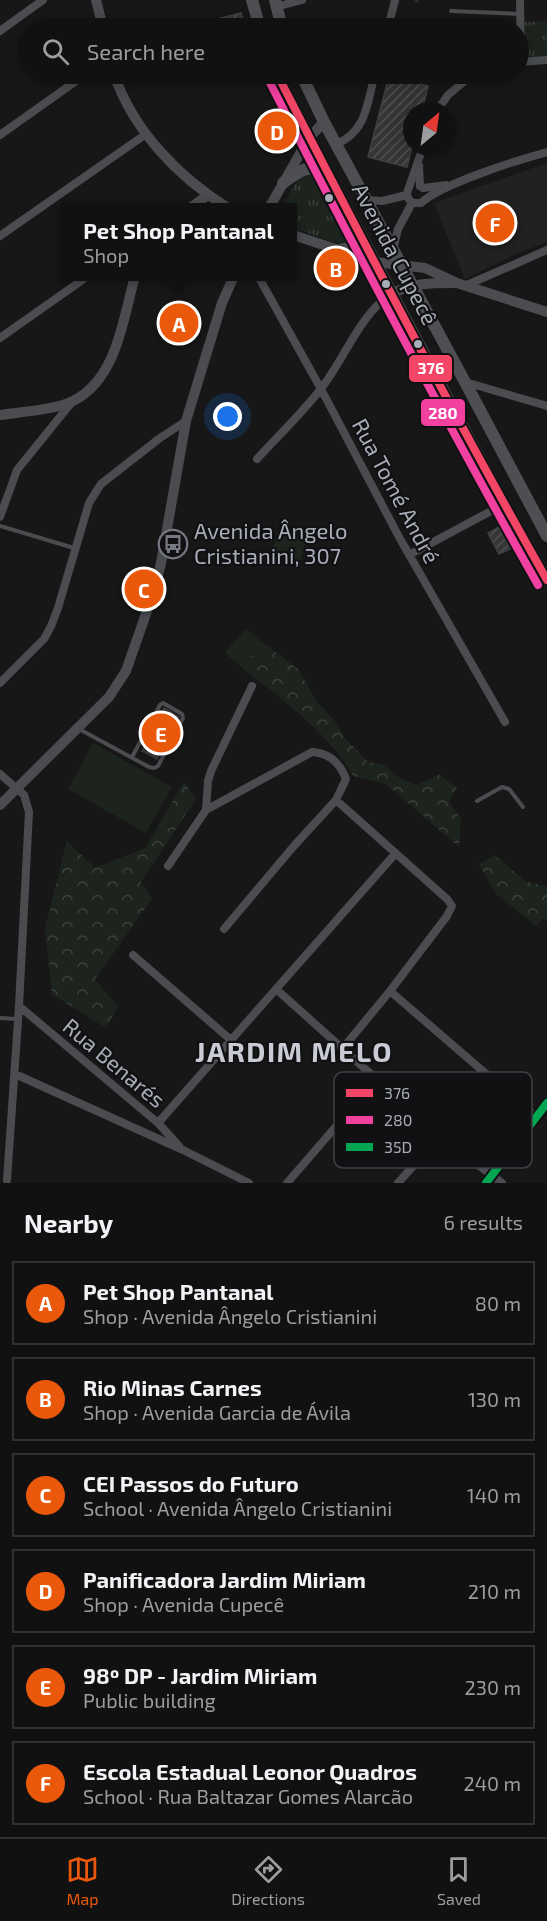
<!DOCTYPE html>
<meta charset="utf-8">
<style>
body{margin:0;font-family:"Exo 2",sans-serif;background:#1a1a1a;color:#f1f3f6}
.compass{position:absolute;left:403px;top:102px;width:54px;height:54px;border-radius:50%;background:#111;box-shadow:0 3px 15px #0003;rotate:29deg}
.you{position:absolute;left:228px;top:417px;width:21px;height:21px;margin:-15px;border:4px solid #fff;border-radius:50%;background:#1a73e8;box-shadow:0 0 0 9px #1a73e833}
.badge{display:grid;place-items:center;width:39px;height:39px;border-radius:50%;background:#ea580c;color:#fff;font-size:20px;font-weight:700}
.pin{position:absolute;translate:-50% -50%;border:3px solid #fff;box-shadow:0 2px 6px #0006}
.popup{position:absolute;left:60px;top:203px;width:237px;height:78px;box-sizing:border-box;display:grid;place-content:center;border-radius:0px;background:#111;filter:drop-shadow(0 2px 4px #0005);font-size:20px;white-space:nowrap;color:#9c9d9f}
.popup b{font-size:22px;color:#f1f3f6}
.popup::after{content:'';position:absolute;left:50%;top:100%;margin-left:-12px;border:12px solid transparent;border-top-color:#111}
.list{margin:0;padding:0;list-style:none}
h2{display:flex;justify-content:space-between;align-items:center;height:78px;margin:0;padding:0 24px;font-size:26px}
h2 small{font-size:20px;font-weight:400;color:#9c9d9f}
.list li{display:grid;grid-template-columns:39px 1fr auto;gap:18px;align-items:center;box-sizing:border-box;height:84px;margin:0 12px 12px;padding:0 12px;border:2px solid #303131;border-radius:0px}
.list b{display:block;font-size:22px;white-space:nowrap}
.list p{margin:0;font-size:20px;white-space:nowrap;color:#9c9d9f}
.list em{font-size:20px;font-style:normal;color:#9c9d9f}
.icon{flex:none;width:33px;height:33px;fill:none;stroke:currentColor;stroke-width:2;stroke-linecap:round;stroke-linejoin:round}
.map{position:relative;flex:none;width:547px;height:1183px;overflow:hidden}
.search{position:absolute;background:#111;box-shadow:0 3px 15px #0003;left:18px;right:18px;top:18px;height:66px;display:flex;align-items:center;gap:15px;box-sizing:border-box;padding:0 21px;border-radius:33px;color:#9c9d9f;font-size:22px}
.sheet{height:654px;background:#111}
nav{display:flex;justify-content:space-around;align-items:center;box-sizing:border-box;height:84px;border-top:2px solid #303131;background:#111;font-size:16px;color:#9c9d9f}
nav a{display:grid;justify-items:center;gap:3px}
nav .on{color:#ea580c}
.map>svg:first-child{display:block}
</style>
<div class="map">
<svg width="547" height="1183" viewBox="0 0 547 1183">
<defs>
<pattern id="forest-crowns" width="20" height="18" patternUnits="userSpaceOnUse" patternTransform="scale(1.5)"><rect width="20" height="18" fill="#1d241e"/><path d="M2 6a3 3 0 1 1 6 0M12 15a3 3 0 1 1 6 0" fill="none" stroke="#3b413d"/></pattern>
<pattern id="park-tufts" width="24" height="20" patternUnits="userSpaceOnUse" patternTransform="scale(1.5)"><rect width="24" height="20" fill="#1d241e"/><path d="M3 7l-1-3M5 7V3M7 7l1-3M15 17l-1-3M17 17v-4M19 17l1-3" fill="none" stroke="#3b413d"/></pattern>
<pattern id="building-hatch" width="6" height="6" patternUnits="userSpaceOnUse" patternTransform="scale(1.5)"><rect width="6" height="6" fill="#353536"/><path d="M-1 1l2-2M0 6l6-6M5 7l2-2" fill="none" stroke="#4f5051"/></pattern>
</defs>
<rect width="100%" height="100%" fill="#171717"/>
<path fill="#212123" d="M547,163V242L521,252L465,279L434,203Z"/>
<path fill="url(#forest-crowns)" d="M262,642L299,670L316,700L337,724L344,737L368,762L382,764L401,779L416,785L439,775L457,788L449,802L461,819L459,847L386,784L353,776C328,732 282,699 242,668Z
M184,782L196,799L141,882L152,899L95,979L118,1007L106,1028L52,994L45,929L67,841L95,868L145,848Z
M495,855L525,881L547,887V921L543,918L536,926L496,894L479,864Z"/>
<path fill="url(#park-tufts)" d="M547,21V58L522,61L523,22Z
M314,172L321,180L323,189L352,237L351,242L345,246L293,228V208H281L299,177Z"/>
<path fill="#1d241e" d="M278,531L306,541L300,561L271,553Z
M246,628L262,642L242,668L225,653Z
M93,743L172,787L146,833L68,789Z"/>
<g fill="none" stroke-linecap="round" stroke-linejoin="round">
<path stroke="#2a3239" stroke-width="3" d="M416,0L417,1"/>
</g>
<path fill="url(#building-hatch)" stroke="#3f4043" stroke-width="1.5" d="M241,13L246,28H190V26Z
M389,76L428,86L422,111H412V147L407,167L368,157Z
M168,314L193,322L189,333L164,325Z
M499,527L510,549L499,554L488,533Z
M164,708L179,717L157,759L142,751Z"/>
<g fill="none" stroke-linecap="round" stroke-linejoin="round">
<path stroke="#4b4c50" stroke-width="4" d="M451,11L519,14
M0,526L74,548
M79,729L149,767L154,768L158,766L183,718L182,714L163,703L160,705L132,757
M477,801L502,787L509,789L523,807
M0,1018L17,1019"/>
<path stroke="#4b4c50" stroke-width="8" d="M520,0L521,61
M276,7L302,0
M388,28L395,0
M0,31L43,0
M518,62L547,60
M437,111L448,95L473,74
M0,135L86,74
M337,144C367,131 367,103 375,74
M419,165L420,186
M423,188L446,185
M365,200L382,201L407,195
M412,203H421C441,184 518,160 547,152
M412,203L408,198L407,193L423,147
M0,236L146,134
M393,250L398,229L412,203
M258,276L321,389L399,537L505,722
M467,285L547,250
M0,338L88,276
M465,382L547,406
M257,459C278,436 301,414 320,390C345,359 358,316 392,293
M0,517L17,470L72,402
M409,555L504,504
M0,683L44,639L51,626L58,608L89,503L101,484L160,438L186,421
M0,774L24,795L29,812L19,1006L7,1180
M336,800L447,899L452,906L447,916L390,991L343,1048
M206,810L312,752C330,753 340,763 346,779L336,800L293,847L224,929
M168,866L206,810L208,781L211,771L252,686
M133,955L231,1040
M276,989L440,1136L502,1183
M390,991L535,1116
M19,1006L158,1123L179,1146
M15,1074L183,1150L249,1183
M158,1123L395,854
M287,1183L377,1079
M398,1183L440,1136"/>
<path stroke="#4b4c50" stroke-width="10" d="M96,0L103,28
M114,74C133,130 178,177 228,208
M190,208L208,195
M269,208L309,138L324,122
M293,235L375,262L425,268L457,283L547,312
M392,293C417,283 428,283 454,283
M0,415C20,412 55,410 73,401C117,379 123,319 135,276
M0,805L109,697L126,671L155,588L161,563L186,421L222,303L234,276
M486,1183L492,1173L547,1103"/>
<path stroke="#4d4f52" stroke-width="12" d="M252,0L260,28
M275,0L282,28
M277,74L327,172L504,504L547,580
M301,74L324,122L465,382L547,536
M283,183C298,172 308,163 327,172
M340,250L355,247L360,235"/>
<g stroke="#111113" stroke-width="12">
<path id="bus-1" d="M277,74C364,244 453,414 547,580"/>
</g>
<g stroke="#111113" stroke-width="12">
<path id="bus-2" d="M268,79C355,249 444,419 538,585"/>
</g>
<g stroke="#111113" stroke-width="12">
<path id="bus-3" d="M486,1183L547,1103"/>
</g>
<use href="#bus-1" stroke="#f34667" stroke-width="8"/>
<use href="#bus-2" stroke="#f240a1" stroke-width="8"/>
<use href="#bus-3" stroke="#00a651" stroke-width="8"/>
</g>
<defs>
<g id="bus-ring" transform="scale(1.5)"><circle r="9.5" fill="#111113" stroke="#757880" stroke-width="1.5"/><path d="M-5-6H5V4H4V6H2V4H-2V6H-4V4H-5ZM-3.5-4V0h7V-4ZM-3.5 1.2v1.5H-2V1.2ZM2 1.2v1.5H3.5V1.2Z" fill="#757880"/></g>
</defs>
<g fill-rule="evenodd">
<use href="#bus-ring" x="173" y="544"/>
</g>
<g fill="#a8adb8" stroke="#111113" stroke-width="2">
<circle cx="329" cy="198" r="5"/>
<circle cx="386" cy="284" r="5"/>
<circle cx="418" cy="344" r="5"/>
</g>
<g text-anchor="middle" stroke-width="4.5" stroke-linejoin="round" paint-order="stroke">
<g font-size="22" fill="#a8adb8" stroke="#111113">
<text transform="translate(395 254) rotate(62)" y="8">Avenida Cupecê</text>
<text transform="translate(396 491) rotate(62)" y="8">Rua Tomé André</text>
<text transform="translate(114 1063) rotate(40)" y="8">Rua Benarés</text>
</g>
<g font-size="22" fill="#a8adb8" stroke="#111113" text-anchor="start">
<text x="194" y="539">Avenida Ângelo<tspan x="194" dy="25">Cristianini, 307</tspan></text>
</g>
<g font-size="28" font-weight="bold" letter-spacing="1.5" fill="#c9ccd4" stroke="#111113">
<text x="294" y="1062">JARDIM MELO</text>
</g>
</g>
<rect x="334" y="1072" width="198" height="96" rx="9" fill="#111113" stroke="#3e4045" stroke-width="1.5"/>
<rect x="346" y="1089" width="27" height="8" fill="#f34667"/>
<rect x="346" y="1116" width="27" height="8" fill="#f240a1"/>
<rect x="346" y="1143" width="27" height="8" fill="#00a651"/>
<g font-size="16" fill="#a8adb8">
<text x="384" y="1099">376</text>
<text x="384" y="1126">280</text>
<text x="384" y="1153">35D</text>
</g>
<g stroke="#111113" stroke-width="2">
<rect x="408" y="354" width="45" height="29" rx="6" fill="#f34667"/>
<rect x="420" y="398" width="46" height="29" rx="6" fill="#f240a1"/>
</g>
<g font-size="16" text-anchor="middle" font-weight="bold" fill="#fff">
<text x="431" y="374">376</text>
<text x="443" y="419">280</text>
</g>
</svg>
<svg class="compass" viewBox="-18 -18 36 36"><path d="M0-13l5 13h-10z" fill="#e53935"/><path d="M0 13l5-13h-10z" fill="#9c9d9f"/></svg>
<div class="you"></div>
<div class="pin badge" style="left:179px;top:323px">A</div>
<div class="popup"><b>Pet Shop Pantanal</b>Shop</div>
<div class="pin badge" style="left:336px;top:268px">B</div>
<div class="pin badge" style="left:144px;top:589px">C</div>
<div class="pin badge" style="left:277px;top:131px">D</div>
<div class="pin badge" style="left:161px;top:733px">E</div>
<div class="pin badge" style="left:495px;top:223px">F</div>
<div class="search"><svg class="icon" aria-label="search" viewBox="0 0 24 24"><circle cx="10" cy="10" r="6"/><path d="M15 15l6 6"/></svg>Search here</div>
</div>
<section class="sheet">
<h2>Nearby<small>6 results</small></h2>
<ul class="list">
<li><span class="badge">A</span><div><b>Pet Shop Pantanal</b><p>Shop · Avenida Ângelo Cristianini</p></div><em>80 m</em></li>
<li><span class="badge">B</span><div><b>Rio Minas Carnes</b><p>Shop · Avenida Garcia de Ávila</p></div><em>130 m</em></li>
<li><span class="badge">C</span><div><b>CEI Passos do Futuro</b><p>School · Avenida Ângelo Cristianini</p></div><em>140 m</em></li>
<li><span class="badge">D</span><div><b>Panificadora Jardim Miriam</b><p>Shop · Avenida Cupecê</p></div><em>210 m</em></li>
<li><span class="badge">E</span><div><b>98º DP - Jardim Miriam</b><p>Public building</p></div><em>230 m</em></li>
<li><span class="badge">F</span><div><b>Escola Estadual Leonor Quadros</b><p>School · Rua Baltazar Gomes Alarcão</p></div><em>240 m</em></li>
</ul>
</section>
<nav>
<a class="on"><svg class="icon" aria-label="map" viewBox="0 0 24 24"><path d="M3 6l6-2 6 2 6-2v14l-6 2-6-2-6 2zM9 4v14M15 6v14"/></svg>Map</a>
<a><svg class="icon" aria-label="directions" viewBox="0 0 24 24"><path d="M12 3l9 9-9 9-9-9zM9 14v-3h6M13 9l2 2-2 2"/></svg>Directions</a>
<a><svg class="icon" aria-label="saved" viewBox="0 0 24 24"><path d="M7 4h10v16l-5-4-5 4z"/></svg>Saved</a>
</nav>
